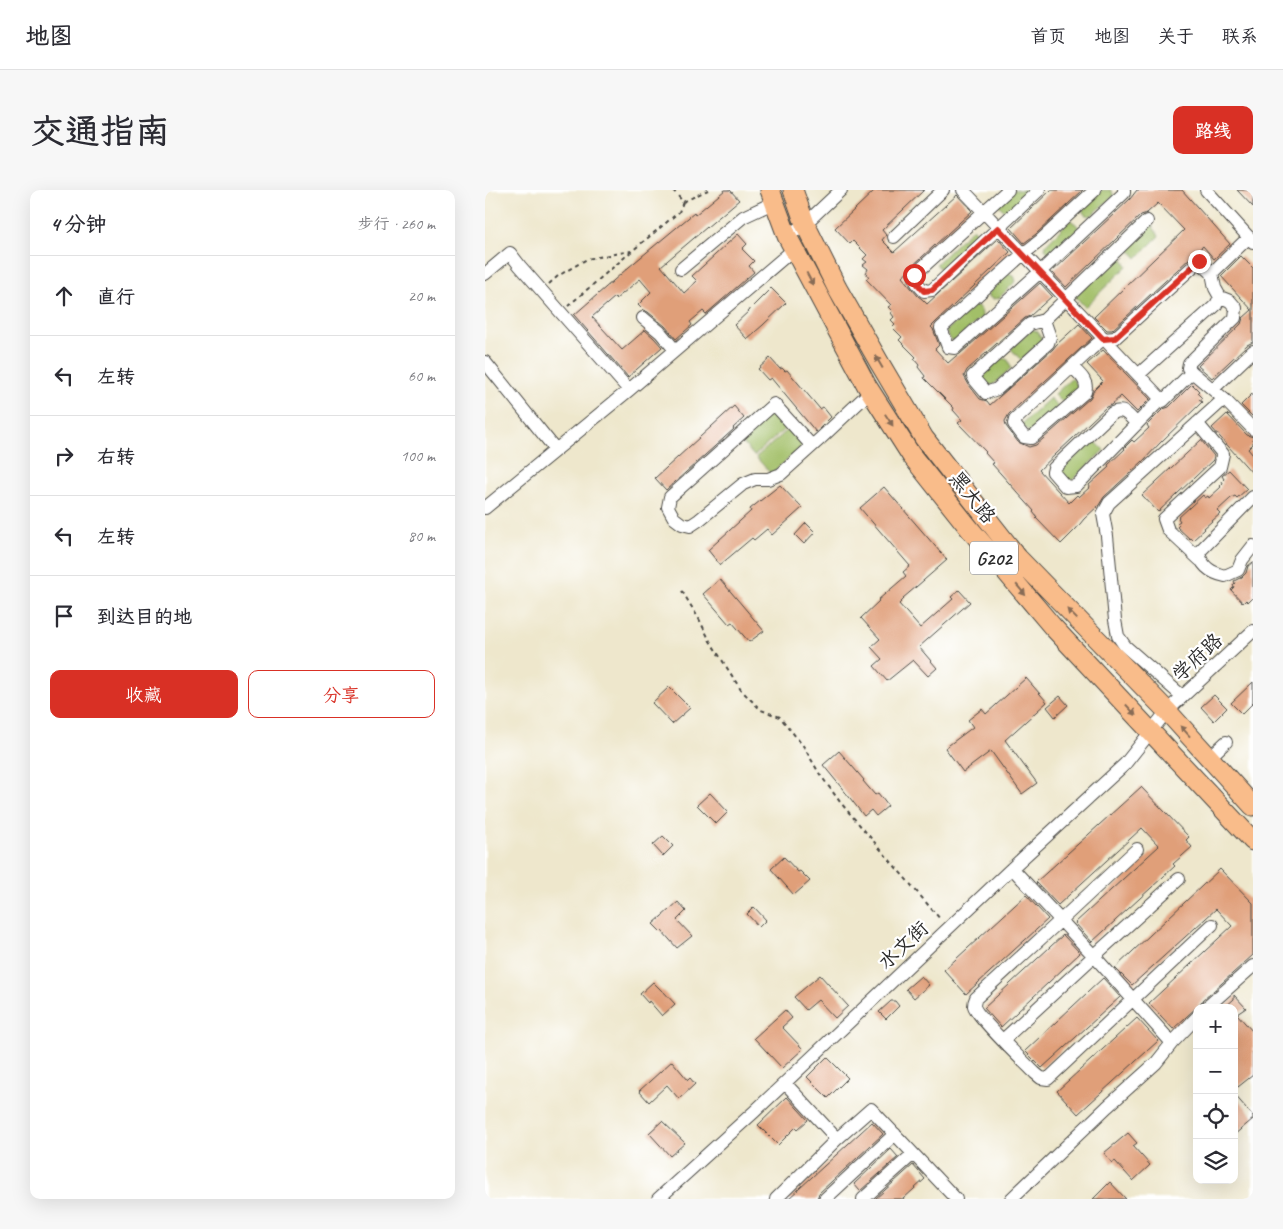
<!DOCTYPE html>
<html lang="zh">
<meta charset="utf-8">
<style>
body{margin:0;font-family:Caveat,"LXGW WenKai TC",sans-serif;background:#f7f7f7;color:#2b2b33}
.controls{position:absolute;right:15px;bottom:15px;display:grid;overflow:hidden;border-radius:10px;box-shadow:0 5px 20px #0002}
.controls button{width:45px;height:45px;display:grid;place-items:center;padding:0;border:0;border-bottom:1px solid #e1e1e2;background:#fff;color:#2b2b33;font:25px sans-serif}
.stop{position:absolute;width:15px;height:15px;margin:-11px;border:4px solid #d93025;border-radius:50%;background:#fff}
.stop.end{background:#d93025;border-color:#fff;box-shadow:0 1px 5px #0008}
.list{margin:0;padding:0;list-style:none}
h2{display:flex;justify-content:space-between;align-items:center;height:65px;margin:0;padding:0 20px;font-size:21px}
h2 small{font-size:16px;font-weight:400;color:#7c7c81}
.list li{display:grid;grid-template-columns:32px 1fr auto;gap:15px;align-items:center;box-sizing:border-box;height:80px;padding:0 20px;border-top:1px solid #e1e1e2}
.list b{display:block;font-size:19px;white-space:nowrap}
.list em{font-size:16px;font-style:normal;color:#7c7c81}
.actions{display:flex;gap:10px;padding:15px 20px}
.actions a{flex:1;padding:11px 0;border:1px solid #d93025;border-radius:10px;text-align:center;font-size:18px;color:#d93025}
.actions .main{background:#d93025;color:#fff}
.icon{flex:none;width:28px;height:28px;fill:none;stroke:currentColor;stroke-width:2;stroke-linecap:round;stroke-linejoin:round}
.map{position:relative;flex:none;width:768px;height:1009px;overflow:hidden;border-radius:10px}
header{display:flex;align-items:center;gap:30px;box-sizing:border-box;height:70px;padding:0 25px;background:#fff;border-bottom:1px solid #e1e1e2}
header strong{font-size:24px}
nav{display:flex;gap:28px;margin-inline-start:auto;font-size:18px}
.intro{display:flex;align-items:center;justify-content:space-between;box-sizing:border-box;height:120px;padding:0 30px}
h1{margin:0;font-size:35px}
.button{padding:12px 22px;border-radius:10px;background:#d93025;color:#fff;font-size:18px;font-weight:700}
main{display:flex;gap:30px;padding:0 30px}
aside{flex:1;background:#fff;border-radius:10px;box-shadow:0 5px 20px #0002}
.map>svg:first-child{display:block}
</style>
<header>
<strong>地图</strong>
<nav><a>首页</a><a>地图</a><a>关于</a><a>联系</a></nav>
</header>
<div class="intro"><h1>交通指南</h1><a class="button">路线</a></div>
<main>
<aside>
<h2>4 分钟<small>步行 · 260 m</small></h2>
<ul class="list">
<li><svg class="icon" aria-label="ahead" viewBox="0 0 24 24"><path d="M12 20V5M6 11l6-6 6 6"/></svg><div><b>直行</b></div><em>20 m</em></li>
<li><svg class="icon" aria-label="left" viewBox="0 0 24 24"><path d="M17 20v-9H6M10 6l-5 5 5 5"/></svg><div><b>左转</b></div><em>60 m</em></li>
<li><svg class="icon" aria-label="right" viewBox="0 0 24 24"><path d="M7 20v-9h11M14 6l5 5-5 5"/></svg><div><b>右转</b></div><em>100 m</em></li>
<li><svg class="icon" aria-label="left" viewBox="0 0 24 24"><path d="M17 20v-9H6M10 6l-5 5 5 5"/></svg><div><b>左转</b></div><em>80 m</em></li>
<li><svg class="icon" aria-label="arrive" viewBox="0 0 24 24"><path d="M6 21V4h12l-3 4 3 4H6"/></svg><div><b>到达目的地</b></div></li>
</ul>
<div class="actions"><a class="main">收藏</a><a>分享</a></div>
</aside>
<div class="map">
<svg width="768" height="1009" viewBox="0 0 768 1009">
<rect width="100%" height="100%" fill="#fff"/>
<filter id="ink" filterUnits="userSpaceOnUse"><feTurbulence type="fractalNoise" baseFrequency=".02" numOctaves="2"/><feDisplacementMap in="SourceGraphic" scale="10" xChannelSelector="R" yChannelSelector="G"/><feConvolveMatrix kernelMatrix="1 2 1 2 8 2 1 2 1" color-interpolation-filters="sRGB"/></filter>
<filter id="wash" filterUnits="userSpaceOnUse"><feTurbulence type="fractalNoise" baseFrequency=".0096" numOctaves="4" result="noise"/><feDisplacementMap in="SourceGraphic" scale="20" xChannelSelector="R" yChannelSelector="G"/><feGaussianBlur stdDeviation="1.12" result="paint"/><feColorMatrix in="noise" values="0 0 0 0 0 0 0 0 0 0 0 0 0 0 0 0 0 1.4 0 .05"/><feComposite in="paint" operator="in"/></filter>
<g filter="url(#wash)">
<rect width="100%" height="100%" fill="#eee7cc"/>
<path fill="#a2bf67" stroke="#667549" d="M529,0H549L522,24L513,14Z
M617,0H626L629,6L606,26L600,25L598,22V17Z
M585,30L591,34L594,38L570,63L565,64L560,59L561,54Z
M666,34L674,46L652,68L646,61L641,58Z
M488,38L497,47L459,83L451,74Z
M633,64L638,69L642,76L600,117L590,106Z
M524,83L529,86L531,91L514,108L509,109L504,107V102Z
M490,115C496,118 497,121 497,127L470,151L465,150L461,141Z
M547,139L553,142L557,150L536,170L526,159Z
M517,168L523,170L526,178L508,195C501,195 499,193 496,186Z
M587,188L593,197V202L579,213L570,204Z
M565,208L574,218L547,243L543,241L536,235Z
M285,223H290L303,236L269,266L255,250Z
M304,239L316,253V258L286,284L271,267Z
M609,250L619,260L586,291L582,289L575,281Z"/>
<g id="blocks">
<path fill="#e09f79" d="M240,0H245L254,10L176,76L199,103L212,91L207,86L253,44L262,54L257,59L269,71L264,76L269,82L221,124L218,121L205,132L207,135L191,149L180,136L163,122L158,120L153,115L166,102L155,89L131,109L130,107L107,127L137,160L160,140L169,148L177,157L143,187L89,125L144,77L209,23L210,25Z
M390,0H439L397,40L401,45L397,50L409,62L472,5L487,21L424,79L417,87L433,106L437,109L442,114L513,49L525,62L451,132L446,137L448,139L454,155L450,159L463,173L471,166L475,164L555,93L567,106L545,126L540,128L482,180L479,186L484,195L495,209L502,211L505,215L568,159L571,155L594,134L607,148L524,224L520,231L521,236L533,252L544,257L551,255L605,208L609,200L618,191L602,174L618,160L665,209L652,222L636,206L626,215L621,217L554,280L584,313L592,305L594,307L605,297L604,295L624,277L623,275L640,259L639,258L647,250L649,252L664,238L662,235L678,219L684,217L707,194L714,201L712,203L717,208L714,210L717,212L675,253L658,271L619,307L614,315L599,329L591,339L576,354L551,328L552,327L548,322L549,321L507,274L509,273L500,263L501,262L473,233L477,230L468,220L469,218L439,188L440,186L433,177L434,175L429,169L431,167L414,150L417,147L407,137L410,134L406,130L409,127L406,123L407,121L403,117L406,115L381,89L384,87L381,83L383,79L378,75L382,72L378,69L382,65L368,51L365,54L350,38Z
M566,0H598L551,44L539,53L526,38Z
M652,0H697L745,54L729,69L718,56L627,140H622L609,127L699,40L673,13L662,23L656,25L581,97L567,82L645,9Z
M752,0H768V17Z
M756,66L768,78V152L762,155L727,188L713,176L756,134L758,128L767,120L736,86Z
M286,98L301,113L278,135L262,149L249,135L265,120V119Z
M285,168L295,179L297,178L300,181L302,180L335,219L338,217L346,227L331,242L286,188L283,190L273,179Z
M768,203V227L756,215Z
M249,216L259,228L248,238L249,239L181,300L170,288Z
M742,224L762,245L768,247V254L763,259L768,265V284L727,238Z
M716,250L729,266L728,270L673,322L657,305Z
M744,280L762,299L752,308L750,306L746,308L732,321L735,324L719,338L720,339L708,350L706,348L705,349L692,337L694,335L692,333L695,331L693,328L718,305L720,308L723,306L724,308L736,297L735,296L738,293L737,291L739,289L737,286Z
M295,295L317,318L287,345L282,339L269,350L267,348L235,375L223,360L266,321L265,319Z
M399,297L462,370L431,397L418,408L419,409L414,414L435,438L468,409L466,407L474,400L485,412L434,457L452,478L443,486L428,470L402,491L389,476L397,469L386,457L395,449L376,428L394,411L393,410L421,386L418,382L425,376L375,318Z
M321,333L330,342L319,354L310,345Z
M768,372V407L763,412L761,410L758,413L746,400L749,397L748,395L750,393L749,391L757,387L761,383L763,376Z
M235,389L279,441L264,452L247,432L244,434L218,404Z
M541,488L562,512L520,550L552,593L537,604L506,561L478,582L460,558L488,537L483,530L497,519L501,524Z
M768,492V513L757,524L746,513Z
M184,497L205,518L187,534L167,513Z
M729,505L742,518L729,531L716,517Z
M575,506L583,515L570,527L562,517Z
M354,561L379,590L378,591L390,605L393,603L403,616L391,626L386,620L379,626L365,608L338,575Z
M656,597L704,647L701,650L707,657L688,674L690,676L607,752L590,733L674,656L657,638L573,715L551,692Z
M225,603L243,622L231,634L212,615Z
M178,646L188,656L178,666L168,655Z
M299,667L313,682L315,681L325,691L309,705L286,679Z
M735,679L768,713V765L716,812L713,816L688,839L664,813L747,736L731,719L647,795L630,778Z
M541,705L563,729L481,804L459,780Z
M193,712L201,721L192,730L207,746L192,758L177,741L176,742L168,734Z
M269,717L281,730L274,737L262,724Z
M578,745L595,763L516,837L499,818Z
M335,785L363,816L350,828L333,810L321,820L309,807Z
M436,786L444,795L429,808L421,799Z
M618,788L635,807L557,878L540,861Z
M168,792L177,801H178L190,814L177,826L164,811L163,813L155,804Z
M749,805L761,818L752,824L768,842V885L753,897L749,892V818H739L749,809Z
M406,811H410L414,816L401,829L394,822Z
M300,820L307,828L297,837L318,859L297,878L269,848Z
M652,828L673,851L593,924L572,901Z
M342,867L363,888L343,908L322,887Z
M187,871L203,890L205,888L210,894L194,909L182,895L164,912L154,901Z
M749,904L768,926V929L749,945Z
M302,907L323,930L313,939L311,937L293,955L273,935Z
M177,931L200,953L185,966L164,943Z
M387,932L398,944L334,1003L332,1009H303Z
M643,943L652,953L648,956L665,975L648,991L630,971L627,973L619,963Z
M406,959L413,967L375,1001L369,994Z
M428,975L440,989L418,1009H390Z
M625,992L641,1009H608Z"/>
</g>
</g>
<g filter="url(#ink)">
<use href="#blocks" fill-opacity="0" stroke="#484743" stroke-width="1"/>
<g fill="none" stroke-linecap="round" stroke-linejoin="round">
<g stroke="#484743" stroke-width="14">
<path id="minor" d="M478,0L678,211L707,182L739,209L768,239
M523,0L429,85L432,93L439,101L447,100L554,0
M610,0L556,50L538,64L456,138L463,157L470,158L555,82L639,3V0
M721,0L768,52
M302,46L320,34L356,0
M409,47L458,0
M196,79L258,27L290,12
M0,84L25,63L35,76L144,200
M158,128L175,142L190,160
M559,130L565,147L563,153L512,199L501,203L490,190L488,186L545,134L559,130L662,31
M0,172L71,260
M587,177C594,184 604,191 600,202L549,246L546,248L539,247L529,234L530,230L605,160L618,149L630,148L714,71L727,83L764,47
M707,182L703,178L704,173L750,128L751,118L745,111L735,107
M653,185L731,115L735,107L730,98L727,83
M728,199L768,161
M712,233L738,264L735,277L679,329L683,340L715,370
M652,234C643,225 640,218 627,223L569,278L568,282L581,297L591,296L676,209
M327,256L289,214L185,307L183,317L189,328L197,334L205,336L214,330L258,294L270,289H283L296,284L336,248L386,201
M768,307L714,362C716,377 727,383 740,386L753,380L757,370L768,356
M0,318L144,200L309,59
M697,506L640,456L633,446L630,430L622,346L618,324L624,313L739,209
M724,568L741,552
M652,659L576,730L491,808C490,810 489,813 489,816C491,826 540,873 550,883L556,888L563,889L727,735
M527,678L609,766L687,853
M721,818L768,776
M518,850L609,766L694,689
M300,893L352,949L386,919L471,1009
M173,1009L269,922L527,678L640,574L682,521L768,441
M291,1009L352,949
M340,1009L410,944
M378,1009L428,964
M526,1009L622,917L671,873L687,853L712,827"/>
</g>
<g stroke="#484743" stroke-width="21">
<path id="highway" d="M285,0L302,46L382,196L426,265L484,338L567,436L768,651
M308,0L320,34L352,98L394,172L439,248L533,368L682,521L768,616"/>
</g>
<path stroke="#484743" stroke-width="2" stroke-dasharray="4 4" stroke-linecap="butt" d="M188,0L198,12L223,0
M64,94L73,86L102,69L146,61
M83,116L147,61L194,22L198,12
M197,401L214,429L225,451L256,500L276,520L295,527L319,557L334,583L355,612L456,730"/>
<use href="#minor" stroke="#fff" stroke-width="12"/>
<use href="#highway" stroke="#f9bc8a" stroke-width="19"/>
</g>
<defs><path id="oneway-solid" d="M-6-.8H1V-3.2L6.5 0L1 3.2V.8H-6Z" transform="scale(1.25)"/></defs>
<g fill="#886c56">
<use href="#oneway-solid" transform="translate(325 89) rotate(62)"/>
<use href="#oneway-solid" transform="translate(394 172) rotate(-120)"/>
<use href="#oneway-solid" transform="translate(404 230) rotate(57)"/>
<use href="#oneway-solid" transform="translate(536 400) rotate(50)"/>
<use href="#oneway-solid" transform="translate(587 424) rotate(-134)"/>
<use href="#oneway-solid" transform="translate(646 520) rotate(47)"/>
<use href="#oneway-solid" transform="translate(700 541) rotate(-132)"/>
</g>
</g>
<g fill="none" stroke-linecap="round" stroke-linejoin="round" filter="url(#ink)">
<path stroke="#d93025" stroke-width="6" d="M429,85L432,93L439,101L447,100L513,38L618,149L630,148L714,71"/>
</g>
<g text-anchor="middle" stroke-width="4.5" stroke-linejoin="round" paint-order="stroke">
<rect fill="#fff" stroke="#6b6b6b" stroke-width="1" x="485" y="351.5" width="48" height="33" rx="4"/>
<g font-size="19" font-weight="bold" fill="#2b2b2b">
<text x="509" y="375">G202</text>
</g>
<g font-size="20" fill="#2b2b2b" stroke="#fff">
<text transform="translate(488 307) rotate(51)" y="7">黑大路</text>
<text transform="translate(712 467) rotate(-43)" y="7">学府路</text>
<text transform="translate(418 755) rotate(-43)" y="7">水文街</text>
</g>
</g>
</svg>
<div class="controls">
<button>+</button>
<button>−</button>
<button><svg class="icon" aria-label="locate" viewBox="0 0 24 24"><circle cx="12" cy="12" r="6"/><path d="M12 2v4M12 18v4M2 12h4M18 12h4"/></svg></button>
<button><svg class="icon" aria-label="layers" viewBox="0 0 24 24"><path d="M12 4l9 5-9 5-9-5zM3 14l9 5 9-5"/></svg></button>
</div>
<div class="stop" style="left:429px;top:85px"></div>
<div class="stop end" style="left:714px;top:71px"></div>
</div>
</main>
